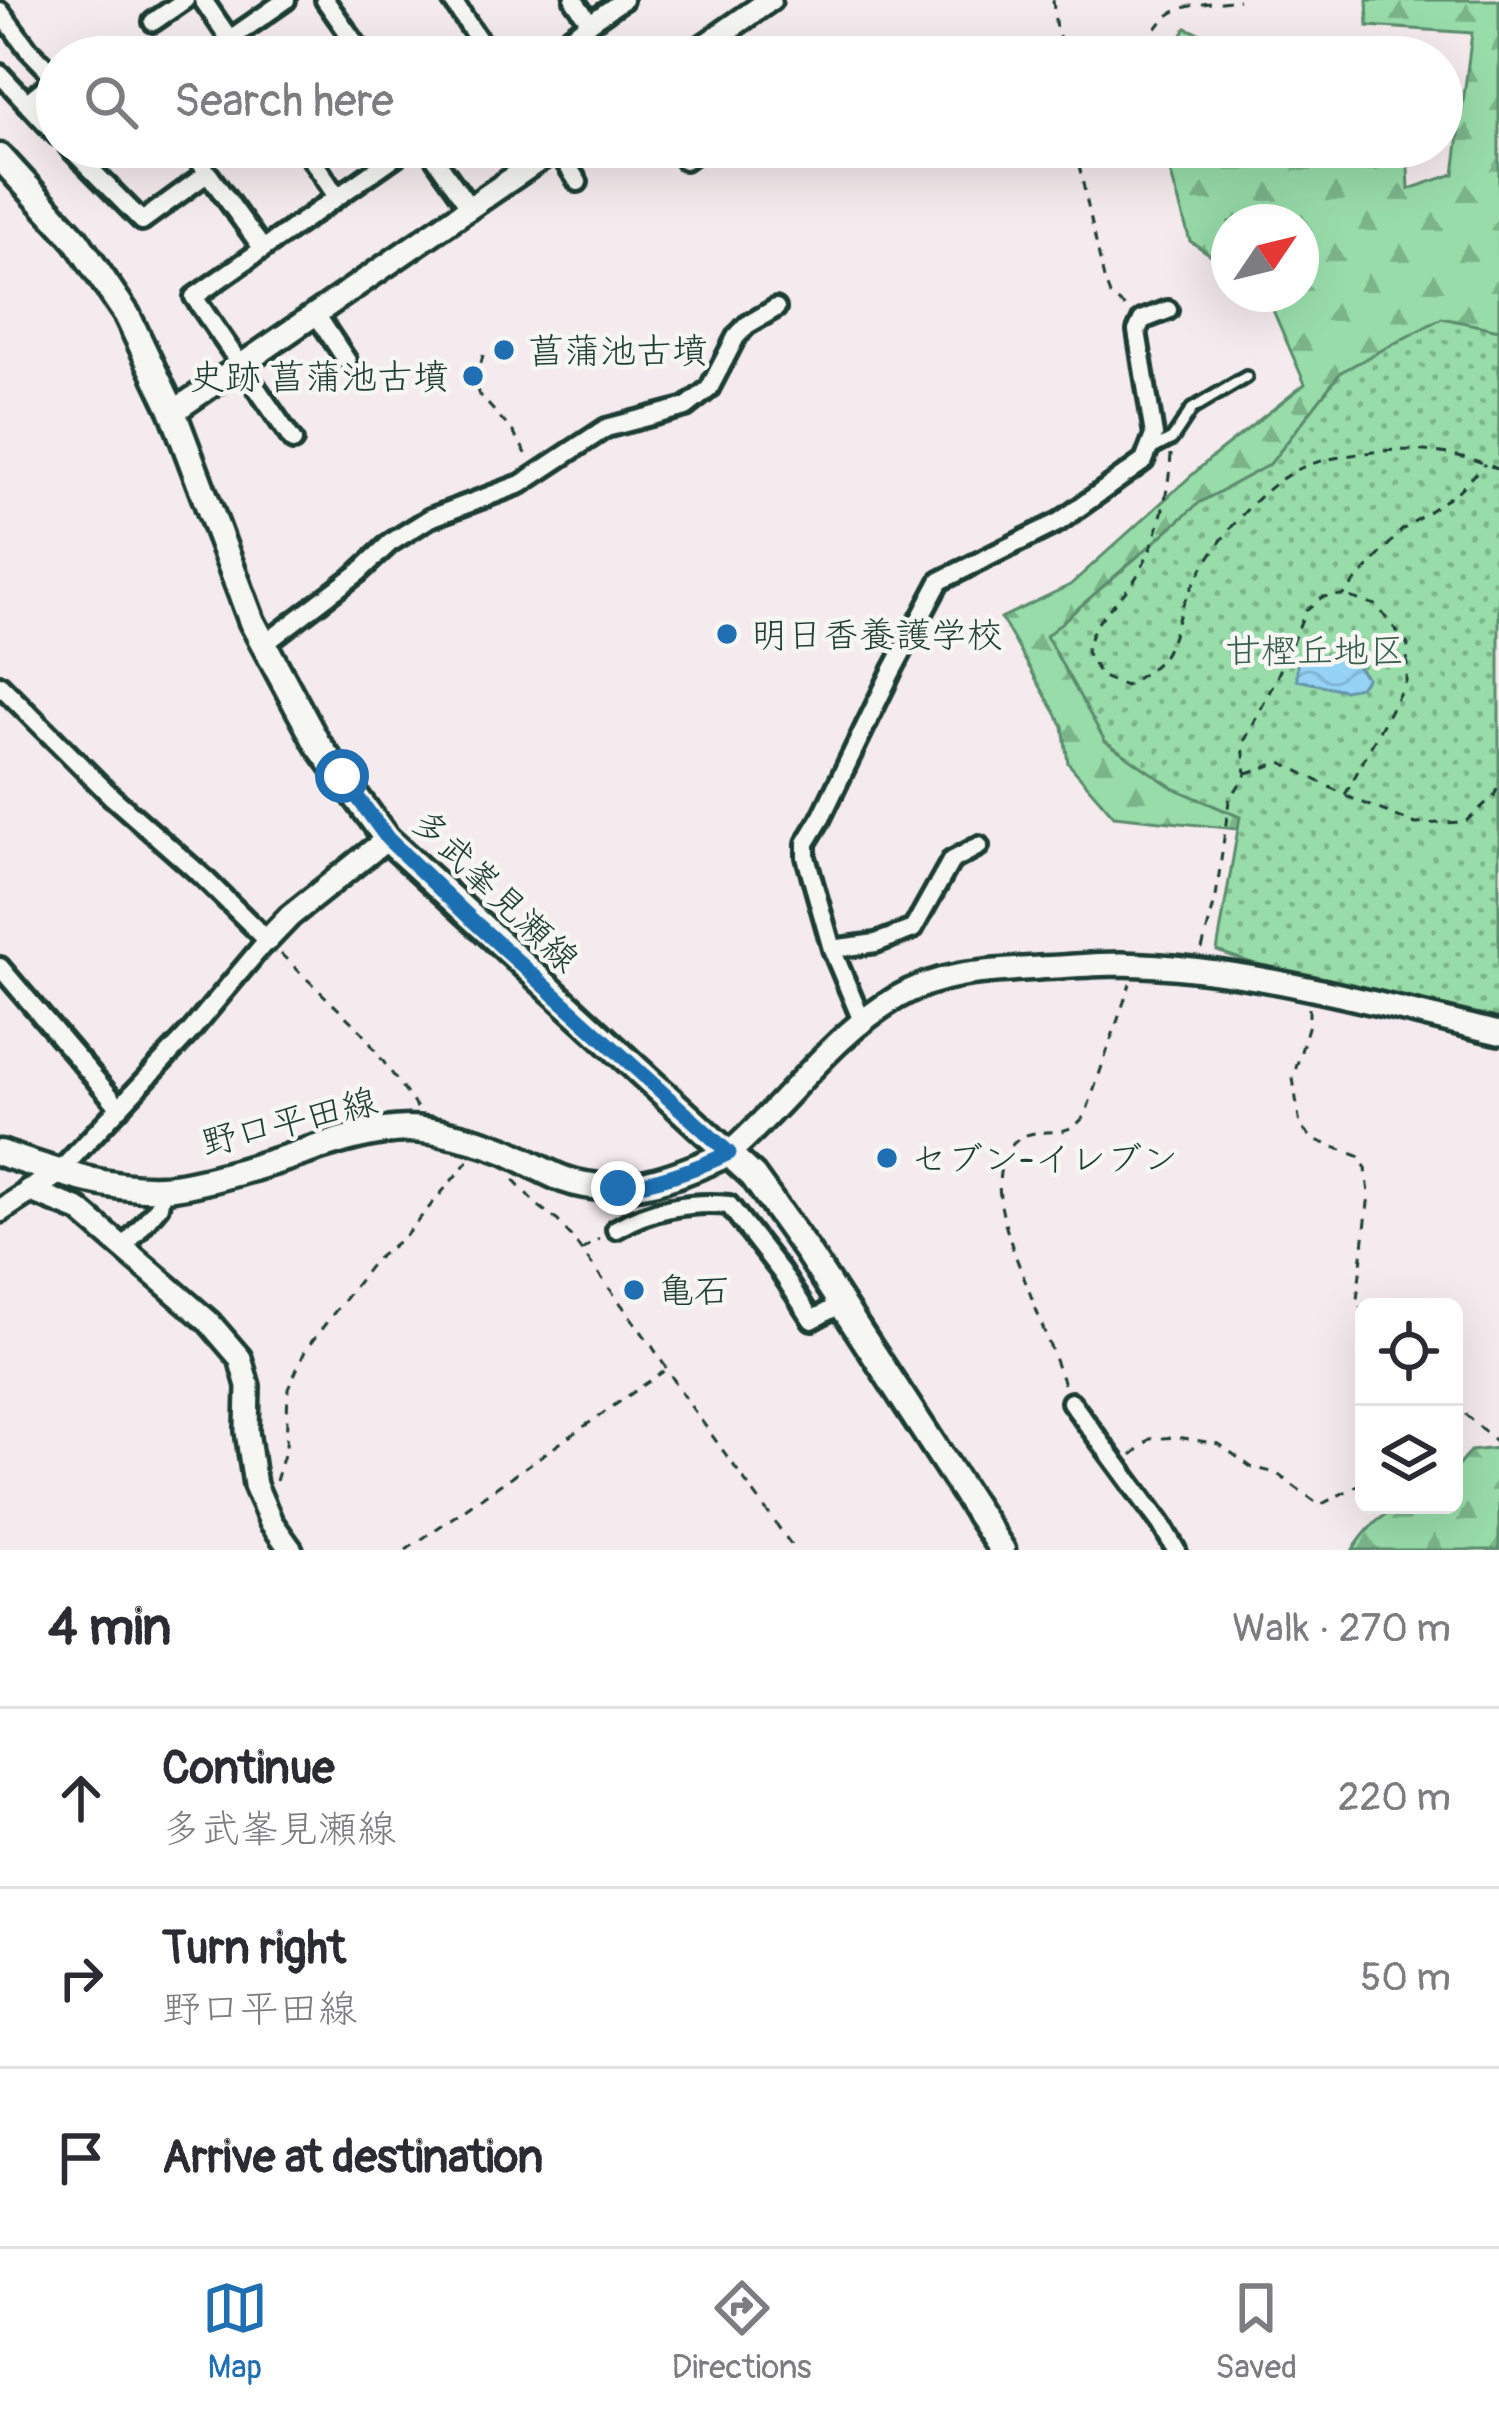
<!DOCTYPE html>
<meta charset="utf-8">
<style>
body{margin:0;font-family:Pangolin,"Klee One",sans-serif;background:#f7f7f7;color:#2b2b33}
.controls{position:absolute;right:36px;bottom:36px;display:grid;overflow:hidden;border-radius:18px;box-shadow:0 12px 48px #0002}
.controls button{width:108px;height:108px;display:grid;place-items:center;padding:0;border:0;border-bottom:3px solid #e1e1e2;background:#fff;color:#2b2b33;font:60px sans-serif}
.compass{position:absolute;left:1211px;top:204px;width:108px;height:108px;border-radius:50%;background:#fff;box-shadow:0 12px 48px #0002;rotate:55deg}
.stop{position:absolute;width:36px;height:36px;margin:-27px;border:9px solid #1f6fb2;border-radius:50%;background:#fff}
.stop.end{background:#1f6fb2;border-color:#fff;box-shadow:0 3px 12px #0008}
.list{margin:0;padding:0;list-style:none}
h2{display:flex;justify-content:space-between;align-items:center;height:156px;margin:0;padding:0 48px;font-size:51px}
h2 small{font-size:39px;font-weight:400;color:#7c7c81}
.list li{display:grid;grid-template-columns:78px 1fr auto;gap:36px;align-items:center;box-sizing:border-box;height:180px;padding:0 48px;border-top:3px solid #e1e1e2}
.list b{display:block;font-size:45px;white-space:nowrap}
.list p{margin:0;font-size:39px;white-space:nowrap;color:#7c7c81}
.list em{font-size:39px;font-style:normal;color:#7c7c81}
.icon{flex:none;width:66px;height:66px;fill:none;stroke:currentColor;stroke-width:2;stroke-linecap:round;stroke-linejoin:round}
.map{position:relative;flex:none;width:1499px;height:1550px;overflow:hidden}
.search{position:absolute;background:#fff;box-shadow:0 12px 48px #0002;left:36px;right:36px;top:36px;height:132px;display:flex;align-items:center;gap:30px;box-sizing:border-box;padding:0 42px;border-radius:66px;color:#7c7c81;font-size:45px}
.sheet{height:696px;background:#fff}
nav{display:flex;justify-content:space-around;align-items:center;box-sizing:border-box;height:168px;border-top:3px solid #e1e1e2;background:#fff;font-size:33px;color:#7c7c81}
nav a{display:grid;justify-items:center;gap:6px}
nav .on{color:#1f6fb2}
.map>svg:first-child{display:block}
</style>
<div class="map">
<svg width="1499" height="1550" viewBox="0 0 1499 1550">
<defs>
<pattern id="forest-firs" width="22" height="20" patternUnits="userSpaceOnUse" patternTransform="scale(3)"><rect width="22" height="20" fill="#98dca9"/><path d="M5 1l3.5 6h-7zM16 11l3.5 6h-7z" fill="#7bb48a"/></pattern>
<pattern id="park-dots" width="8" height="8" patternUnits="userSpaceOnUse" patternTransform="scale(3)"><rect width="8" height="8" fill="#98dca9"/><path d="M2 2h.1M6 6h.1" fill="none" stroke="#7bb48a" stroke-width="1.8" stroke-linecap="round"/></pattern>
<pattern id="water-waves" width="16" height="10" patternUnits="userSpaceOnUse" patternTransform="scale(3)"><rect width="16" height="10" fill="#95d2f6"/><path d="M0 5q4-4 8 0t8 0" fill="none" stroke="#80b5d4"/></pattern>
</defs>
<rect width="100%" height="100%" fill="#f5eaed"/>
<filter id="ink" filterUnits="userSpaceOnUse"><feTurbulence type="fractalNoise" baseFrequency=".00833" numOctaves="2"/><feDisplacementMap in="SourceGraphic" scale="24" xChannelSelector="R" yChannelSelector="G"/><feConvolveMatrix kernelMatrix="1 2 1 2 8 2 1 2 1" color-interpolation-filters="sRGB"/></filter>
<g filter="url(#ink)">
<path fill="url(#forest-firs)" stroke="#5c8c6e" stroke-width="3" d="M1367,0H1499V496L1246,830L1114,816L1068,763L1063,726L1001,618L1070,585L1211,458L1305,384L1266,294H1301V222H1229V267L1190,241L1168,164L1167,147H1407L1409,189L1454,174L1472,33L1368,26Z
M1186,28L1257,57H1169Z
M1499,1448V1550H1353C1382,1504 1404,1505 1454,1505V1471L1470,1451Z"/>
<path fill="url(#park-dots)" stroke="#5c8c6e" stroke-width="3" d="M1442,318L1499,330V1018L1252,963L1217,951L1240,817L1173,788L1105,741L1046,636L1199,503L1270,464L1341,372Z"/>
<path fill="url(#water-waves)" stroke="#6696a8" stroke-width="3" d="M1319,655L1353,661L1367,678L1360,687L1344,690L1297,680V663Z"/>
<g fill="none" stroke-linecap="round" stroke-linejoin="round">
<g stroke="#1f3d34" stroke-width="18">
<path id="service" d="M1153,449L1172,439L1192,409L1246,377"/>
</g>
<g stroke="#1f3d34" stroke-width="26">
<path id="minor" d="M203,0L242,57
M325,0L365,57
M452,0L490,57
M574,0L590,23
M0,11L28,49L57,79
M153,22L185,0
M723,32L740,57
M230,39L286,0
M541,57L623,0
M0,74L57,135
M26,103L57,78
M69,147L142,221L208,173
M189,147L263,249
M304,147L337,197
M427,147L470,208
M676,147L685,160L703,147
M556,148L578,182
M316,314L347,361
M293,441L194,297L409,147
M262,646L358,573L390,543L430,518L521,484L606,428L686,407L709,389L736,337L747,325L776,308
M0,685L112,797L203,877L267,940L190,1032L58,1173
M832,949L876,943L913,929L951,861L979,846
M0,967L120,1108
M862,1021L832,949L806,857V843L820,820L891,673L940,581L1059,522L1144,461L1154,435L1137,331L1142,320L1168,310
M616,1229C649,1209 691,1201 729,1205L781,1272L812,1320L841,1304
M124,1247L159,1206L162,1189
M1071,1402L1161,1524L1176,1550"/>
</g>
<g stroke="#1f3d34" stroke-width="30">
<path id="tertiary" d="M688,57L770,0
M173,412L558,147
M267,940L290,916L387,839
M729,1153C787,1103 830,1037 896,998C940,972 990,971 1038,968C1066,967 1093,964 1121,964C1249,967 1375,1004 1499,1033
M29,1190L79,1210L209,1322L240,1358L248,1386L247,1431L255,1485L271,1522L291,1550
M0,1211L58,1173"/>
</g>
<g stroke="#1f3d34" stroke-width="33">
<path id="secondary" d="M0,157L76,240L127,315L173,412L252,622L317,743L387,839L753,1176L806,1250L1002,1550
M0,1153C51,1170 105,1190 160,1188C184,1188 241,1172 266,1164C312,1151 359,1130 408,1129C435,1129 480,1141 505,1151C525,1160 543,1171 563,1179C620,1200 677,1177 729,1153"/>
</g>
<path stroke="#1f3d34" stroke-width="3" stroke-dasharray="9 9" stroke-linecap="butt" d="M1053,0L1056,30L1069,57
M598,35L613,57
M1134,57C1148,47 1152,31 1164,19C1183,1 1216,4 1239,0
M1075,147L1104,279L1110,295L1130,311
M483,355L476,385L478,393L513,432L530,460
M1171,454C1169,493 1156,550 1133,582C1113,609 1094,616 1086,652L1102,677L1126,686C1136,678 1154,669 1162,658C1174,642 1177,616 1186,598C1208,553 1254,489 1301,468C1321,459 1350,455 1373,452C1411,447 1464,452 1499,470
M1247,773L1281,762L1345,795L1406,681L1408,645L1376,605L1345,596
M1346,796L1416,824L1465,822L1494,796L1499,784
M1202,949L1216,897L1229,801L1246,774L1243,744L1277,677L1306,610L1322,597L1343,595L1402,530L1457,492L1485,464
M281,954L362,1032L417,1108
M1309,1008V1024L1293,1078L1300,1126L1313,1139L1358,1156L1366,1168L1369,1194L1357,1300L1364,1316
M514,1180L536,1204L558,1221L573,1239L652,1346L690,1405L795,1550
M582,1250L599,1239
M1454,1365C1463,1380 1463,1391 1458,1408L1499,1444
M1064,1384C1053,1355 1042,1325 1031,1296C1017,1258 979,1180 1013,1144C1035,1120 1067,1146 1086,1113L1130,984
M1132,1455L1150,1439L1177,1437L1219,1444L1251,1467L1276,1473L1320,1505L1364,1482
M276,1481L286,1448L288,1389L306,1349L374,1261L406,1235L468,1161
M406,1550L664,1371"/>
<use href="#service" stroke="#f6f6f2" stroke-width="9"/>
<use href="#minor" stroke="#f6f6f2" stroke-width="16"/>
<use href="#tertiary" stroke="#f6f6f2" stroke-width="21"/>
<use href="#secondary" stroke="#f6f6f2" stroke-width="24"/>
</g>
</g>
<g fill="none" stroke-linecap="round" stroke-linejoin="round" filter="url(#ink)">
<path stroke="#1f6fb2" stroke-width="15" d="M342,776L388,839L469,917L729,1153C692,1171 658,1182 618,1188"/>
</g>
<g fill="#1f6fb2" stroke="#f6f6f2" stroke-width="4.5">
<circle cx="504" cy="350" r="12"/>
<circle cx="473" cy="376" r="12"/>
<circle cx="727" cy="634" r="12"/>
<circle cx="887" cy="1158" r="12"/>
<circle cx="634" cy="1290" r="12"/>
</g>
<g text-anchor="middle" stroke-width="9" stroke-linejoin="round" paint-order="stroke">
<g font-size="36" fill="#1f3d34" stroke="#f6f6f2" text-anchor="start">
<text x="528" y="363">菖蒲池古墳</text>
<text x="449" y="389" text-anchor="end">史跡 菖蒲池古墳</text>
<text x="751" y="647">明日香養護学校</text>
<text x="911" y="1171">セブン-イレブン</text>
<text x="658" y="1303">亀石</text>
</g>
<g font-size="36" fill="#375d4b" stroke="#f6f6f2">
<text x="1315" y="663">甘樫丘地区</text>
</g>
<g font-size="36" fill="#1f3d34" stroke="#f6f6f2">
<text transform="translate(496 890) rotate(44)" y="13">多武峯見瀬線</text>
<text transform="translate(289 1121) rotate(-14)" y="13">野口平田線</text>
</g>
</g>
</svg>
<div class="controls">
<button><svg class="icon" aria-label="locate" viewBox="0 0 24 24"><circle cx="12" cy="12" r="6"/><path d="M12 2v4M12 18v4M2 12h4M18 12h4"/></svg></button>
<button><svg class="icon" aria-label="layers" viewBox="0 0 24 24"><path d="M12 4l9 5-9 5-9-5zM3 14l9 5 9-5"/></svg></button>
</div>
<svg class="compass" viewBox="-18 -18 36 36"><path d="M0-13l5 13h-10z" fill="#e53935"/><path d="M0 13l5-13h-10z" fill="#7c7c81"/></svg>
<div class="stop" style="left:342px;top:776px"></div>
<div class="stop end" style="left:618px;top:1188px"></div>
<div class="search"><svg class="icon" aria-label="search" viewBox="0 0 24 24"><circle cx="10" cy="10" r="6"/><path d="M15 15l6 6"/></svg>Search here</div>
</div>
<section class="sheet">
<h2>4 min<small>Walk · 270 m</small></h2>
<ul class="list">
<li><svg class="icon" aria-label="ahead" viewBox="0 0 24 24"><path d="M12 20V5M6 11l6-6 6 6"/></svg><div><b>Continue</b><p>多武峯見瀬線</p></div><em>220 m</em></li>
<li><svg class="icon" aria-label="right" viewBox="0 0 24 24"><path d="M7 20v-9h11M14 6l5 5-5 5"/></svg><div><b>Turn right</b><p>野口平田線</p></div><em>50 m</em></li>
<li><svg class="icon" aria-label="arrive" viewBox="0 0 24 24"><path d="M6 21V4h12l-3 4 3 4H6"/></svg><div><b>Arrive at destination</b></div></li>
</ul>
</section>
<nav>
<a class="on"><svg class="icon" aria-label="map" viewBox="0 0 24 24"><path d="M3 6l6-2 6 2 6-2v14l-6 2-6-2-6 2zM9 4v14M15 6v14"/></svg>Map</a>
<a><svg class="icon" aria-label="directions" viewBox="0 0 24 24"><path d="M12 3l9 9-9 9-9-9zM9 14v-3h6M13 9l2 2-2 2"/></svg>Directions</a>
<a><svg class="icon" aria-label="saved" viewBox="0 0 24 24"><path d="M7 4h10v16l-5-4-5 4z"/></svg>Saved</a>
</nav>
